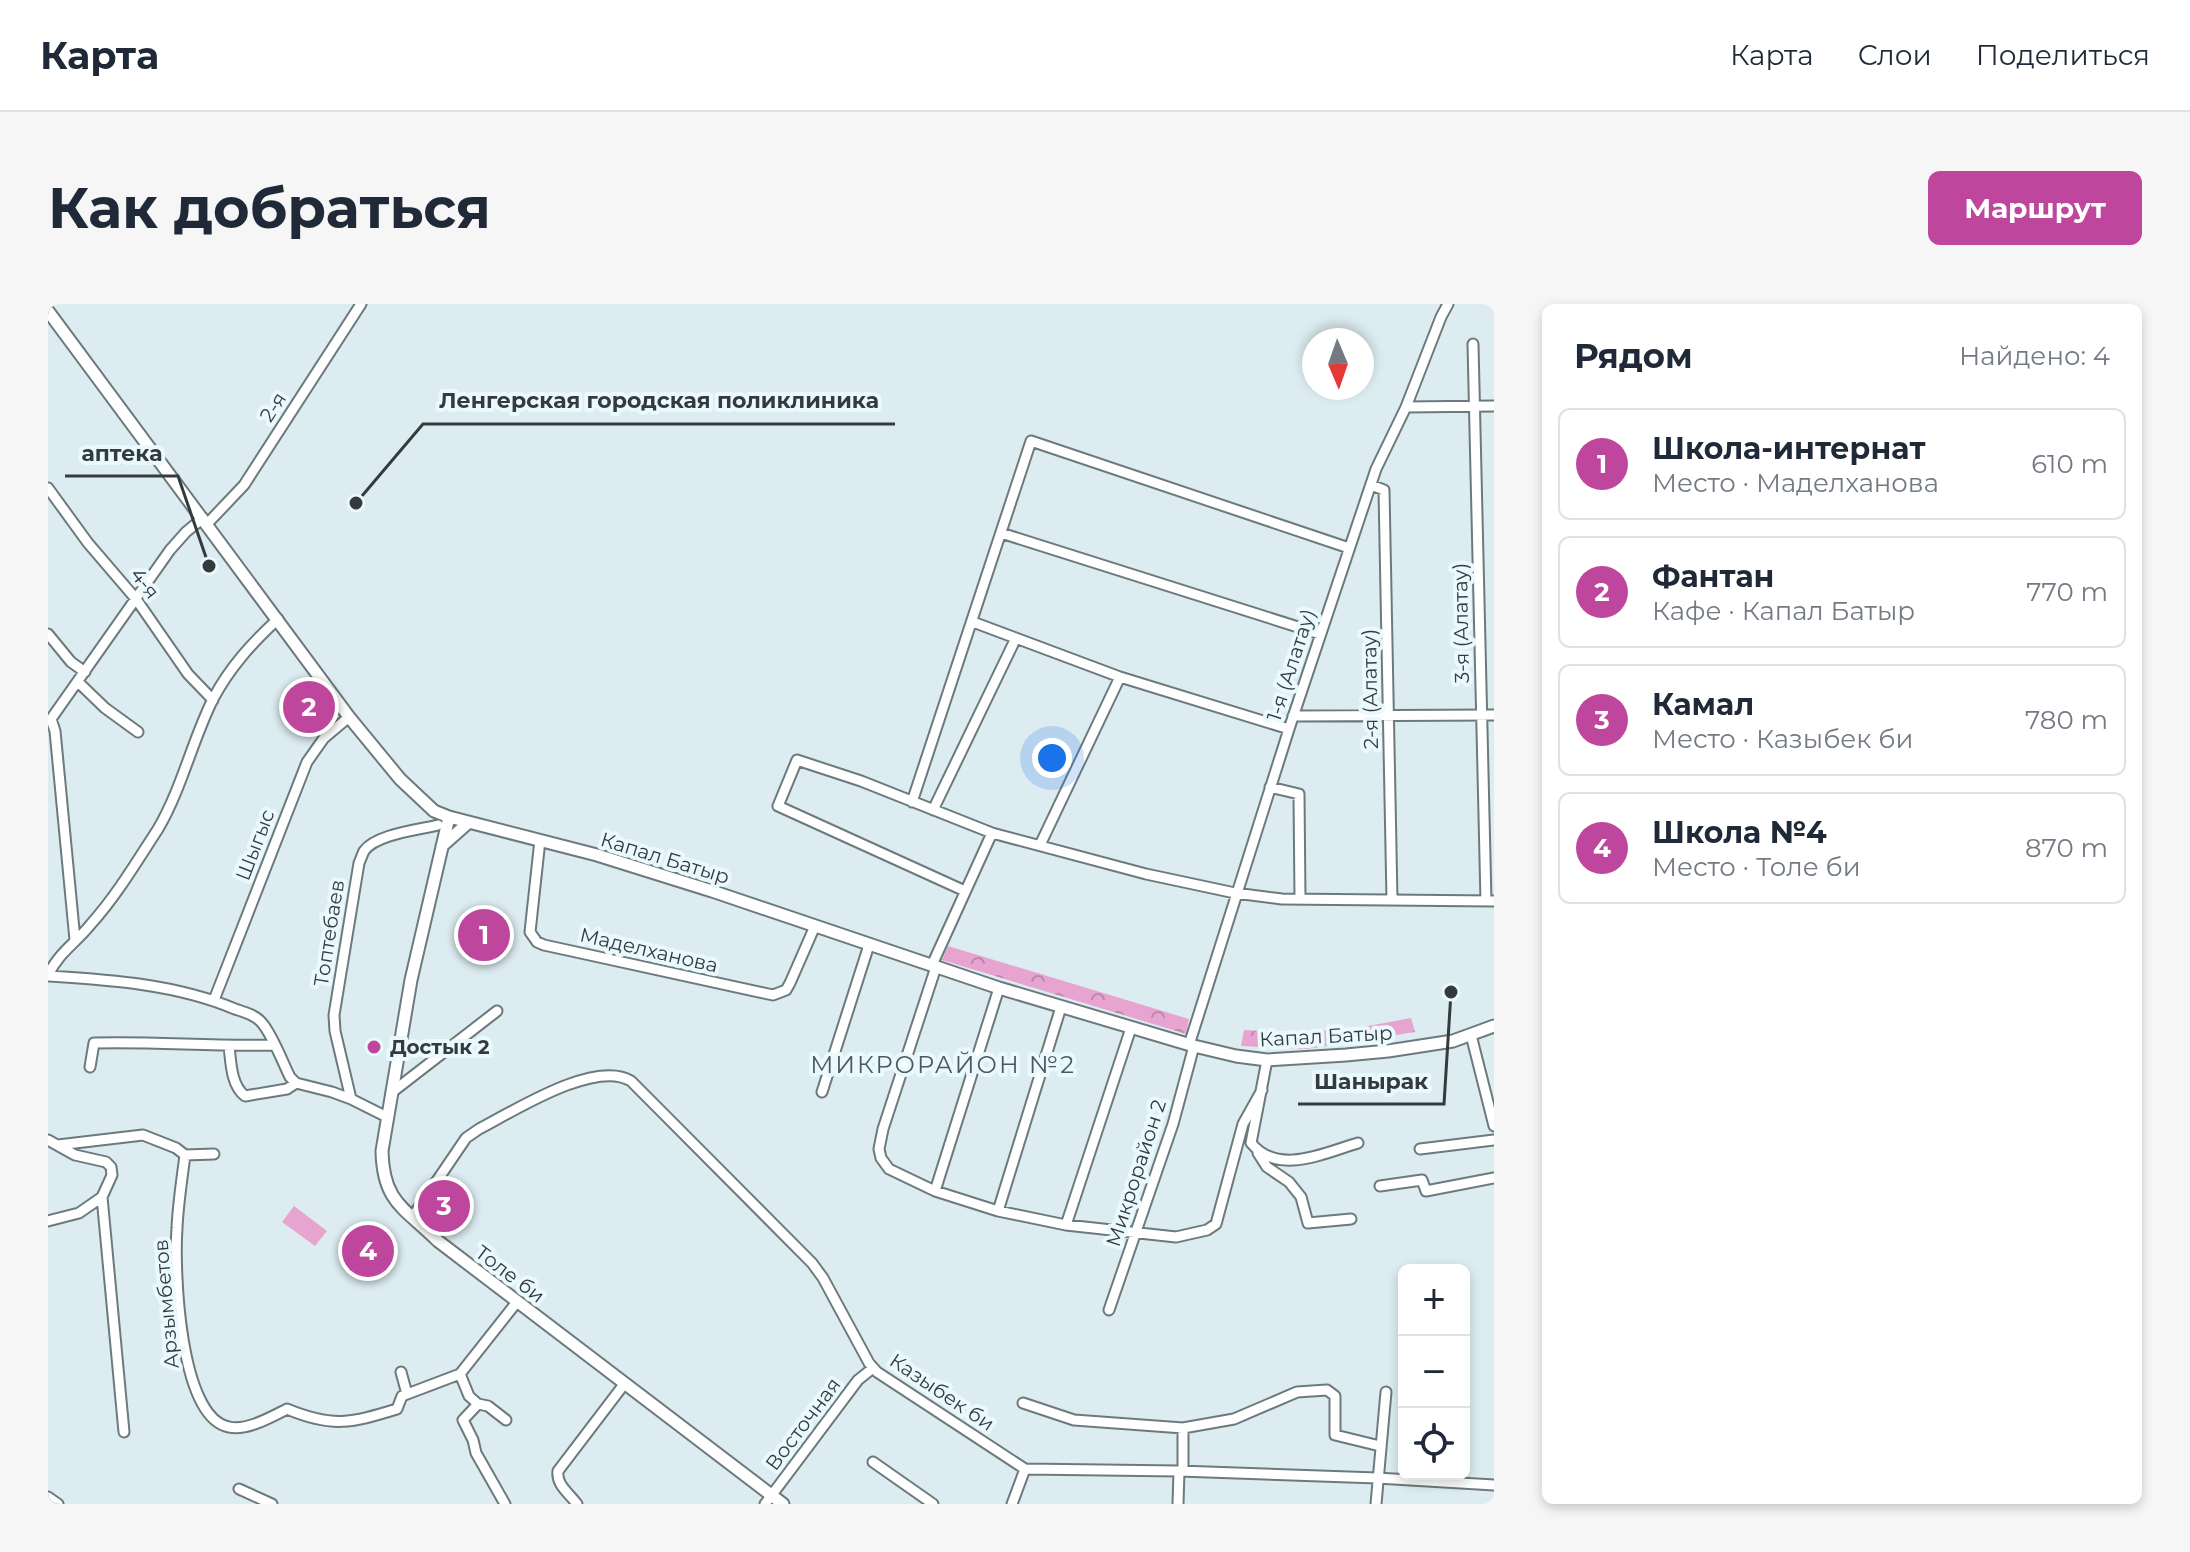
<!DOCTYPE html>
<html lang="ru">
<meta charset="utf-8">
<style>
body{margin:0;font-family:Montserrat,sans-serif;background:#f6f6f7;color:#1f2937}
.controls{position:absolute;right:24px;bottom:24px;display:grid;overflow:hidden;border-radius:12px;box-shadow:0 4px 12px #0003}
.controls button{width:72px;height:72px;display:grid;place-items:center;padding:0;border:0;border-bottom:2px solid #e0e1e3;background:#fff;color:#1f2937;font:40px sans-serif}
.compass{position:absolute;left:1254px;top:24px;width:72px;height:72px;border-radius:50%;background:#fff;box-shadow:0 4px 12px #0003;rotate:178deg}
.you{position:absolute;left:1004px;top:454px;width:28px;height:28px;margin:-20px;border:6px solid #fff;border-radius:50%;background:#1a73e8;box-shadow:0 0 0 12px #1a73e833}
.badge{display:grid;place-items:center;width:52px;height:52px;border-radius:50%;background:#be479d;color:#fff;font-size:26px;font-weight:700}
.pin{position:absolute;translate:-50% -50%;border:4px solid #fff;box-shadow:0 2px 8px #0006}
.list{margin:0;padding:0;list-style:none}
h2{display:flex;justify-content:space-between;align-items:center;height:104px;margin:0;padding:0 32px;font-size:34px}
h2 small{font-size:26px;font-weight:400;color:#747a83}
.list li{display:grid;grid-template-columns:52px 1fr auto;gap:24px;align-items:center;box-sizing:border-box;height:112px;margin:0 16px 16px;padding:0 16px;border:2px solid #e0e1e3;border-radius:12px}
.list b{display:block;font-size:30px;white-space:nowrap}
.list p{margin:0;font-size:26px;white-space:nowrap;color:#747a83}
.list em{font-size:26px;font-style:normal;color:#747a83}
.icon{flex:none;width:44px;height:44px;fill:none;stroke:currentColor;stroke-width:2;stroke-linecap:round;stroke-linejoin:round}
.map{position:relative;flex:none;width:1446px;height:1200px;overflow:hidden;border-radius:12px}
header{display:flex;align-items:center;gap:48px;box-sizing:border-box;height:112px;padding:0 40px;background:#fff;border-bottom:2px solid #e0e1e3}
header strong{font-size:38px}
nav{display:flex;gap:44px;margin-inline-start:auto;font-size:28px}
.intro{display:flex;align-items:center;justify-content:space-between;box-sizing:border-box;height:192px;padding:0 48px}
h1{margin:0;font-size:56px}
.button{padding:20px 36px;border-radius:12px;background:#be479d;color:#fff;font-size:28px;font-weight:700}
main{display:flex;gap:48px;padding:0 48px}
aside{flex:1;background:#fff;border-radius:12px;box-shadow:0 4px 12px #0003}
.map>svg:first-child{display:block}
</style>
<header>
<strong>Карта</strong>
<nav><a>Карта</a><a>Слои</a><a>Поделиться</a></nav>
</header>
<div class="intro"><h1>Как добраться</h1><a class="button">Маршрут</a></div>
<main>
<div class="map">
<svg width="1446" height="1200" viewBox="0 0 1446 1200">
<defs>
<pattern id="park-crowns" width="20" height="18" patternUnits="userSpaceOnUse" patternTransform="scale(2)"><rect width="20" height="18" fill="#e8a4d1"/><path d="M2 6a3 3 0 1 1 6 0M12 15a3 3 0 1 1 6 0" fill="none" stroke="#bd87ab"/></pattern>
</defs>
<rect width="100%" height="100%" fill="#dcecf0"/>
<path fill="url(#park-crowns)" d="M900,642L1141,715L1138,730L894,656Z
M1363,714L1367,728L1258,745L1193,742L1196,726L1246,729L1315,723Z"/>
<path fill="#e8a4d1" d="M246,902L279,927L267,942L234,918Z"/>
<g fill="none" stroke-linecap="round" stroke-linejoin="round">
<g stroke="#6c7a7e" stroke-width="13">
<path id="minor" d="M1425,40L1438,597
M1358,103L1446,102
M1323,181L1336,186L1344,596
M0,184L40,239L88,295L140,370L165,396
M159,220L196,181L313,0
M953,229L1272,330
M925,318L1072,373L1241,425
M0,330L23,358L37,368
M30,378L57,404L90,428
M1245,412L1446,411
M3,415L122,246L138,228L155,214
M3,415L7,427L27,636
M1222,483L1251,490L1252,595
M864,498L983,137L1301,244
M885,506L968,334
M492,536L482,628L489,638L496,641L725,691L738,686L742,679L767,622
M992,541L1072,373
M917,587L730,502L749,456L813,477L944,529L1098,570L1187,589L1234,595L1446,597
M884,661L944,529
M888,663L835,825L831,845L833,854L841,865L887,887L950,907L1018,921L1128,933L1159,926L1168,920L1195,820L1214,786
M0,671C13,646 27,640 43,620C69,591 89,557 110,525C134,484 144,437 165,395C182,363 204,339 230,315
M0,672C63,676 128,680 187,705C196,708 208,711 214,719C225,732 234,757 242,773L248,779L284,788L303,795L339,813
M166,696L259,458L276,434L301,413
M1423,731L1446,822
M1141,741L1241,425L1328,165L1358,103L1393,13L1400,0
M181,742C183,759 183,781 197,792L239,785L248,779
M1219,756L1203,839C1230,872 1276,849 1310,839
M42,763L46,739C106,737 166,743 226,741
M774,788L821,641
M343,789L449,707
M303,795L287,727L286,711L311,559C313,555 314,551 316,547C328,530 371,526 390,521
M0,836L27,851L58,858L63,863L64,871L54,893L31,909L0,917
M10,841L95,831L128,844L137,851L166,850
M1372,845L1446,836
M1210,849L1219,863L1241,878L1253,893L1260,919L1303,915
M137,851C134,875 130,900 129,924C126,965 131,1114 181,1123C199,1127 223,1113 239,1105C285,1124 303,1119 349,1105L354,1092L412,1070L469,998
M1332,882L1374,876L1378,887L1446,874
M887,887L951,684
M54,893L76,1128
M950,907L1013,703
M365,912L418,834L431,825C466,807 547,755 583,777L764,959L775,974L821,1059L829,1068L977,1165L1131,1167L1329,1174L1446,1181
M1018,921L1083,724
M1061,1006L1125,820L1146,742
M353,1068L359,1090
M412,1070L421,1092L430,1100L440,1102L458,1116
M975,1099L1026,1116L1135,1124L1186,1115L1249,1088L1279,1086L1287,1092V1131L1332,1142
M430,1100L415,1116L425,1136L428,1149L457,1200
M1135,1124V1167
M825,1158L885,1200
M191,1185L224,1200
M0,1193L10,1200
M529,1200C521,1189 508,1181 510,1167L577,1079
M717,1200L810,1076L825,1064
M964,1200L977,1165
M1130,1200L1131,1167
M1328,1200L1338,1088"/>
</g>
<g stroke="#6c7a7e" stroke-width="15">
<path id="major" d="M0,7L301,413L352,475L386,507L401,513L549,551L664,587L951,684L1146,742L1188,752L1219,756L1298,751L1340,747L1405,737L1446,722
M401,513L363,676L334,847C335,899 357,904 390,937L735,1200
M394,542L420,519"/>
</g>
<use href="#minor" stroke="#fff" stroke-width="9"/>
<use href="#major" stroke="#fff" stroke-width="11"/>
</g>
<circle fill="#be479d" stroke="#e9f9fe" stroke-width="3" cx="326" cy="743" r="8"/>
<g text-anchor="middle" stroke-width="8" stroke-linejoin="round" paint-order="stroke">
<g font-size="20" fill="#353b3d" stroke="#e9f9fe">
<text transform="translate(225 103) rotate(-57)" y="7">2-я</text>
<text transform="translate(97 279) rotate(52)" y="7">4-я</text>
<text transform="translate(1413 319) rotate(-91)" y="7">3-я (Алатау)</text>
<text transform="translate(1243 361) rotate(-72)" y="7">1-я (Алатау)</text>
<text transform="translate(1322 385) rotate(-91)" y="7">2-я (Алатау)</text>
<text transform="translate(207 541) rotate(-69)" y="7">Шыгыс</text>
<text transform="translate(617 554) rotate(17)" y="7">Капал Батыр</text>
<text transform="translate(281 629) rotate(-81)" y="7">Топтебаев</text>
<text transform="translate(601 646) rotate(13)" y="7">Маделханова</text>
<text transform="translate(1278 732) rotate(-3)" y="7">Капал Батыр</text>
<text transform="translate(1088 869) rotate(-72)" y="7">Микрорайон 2</text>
<text transform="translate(462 970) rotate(37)" y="7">Толе би</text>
<text transform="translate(118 1000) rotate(-95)" y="7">Арзымбетов</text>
<text transform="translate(894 1088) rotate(34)" y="7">Казыбек би</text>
<text transform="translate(755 1120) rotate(-53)" y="7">Восточная</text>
</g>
<g font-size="20" font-weight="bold" fill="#353b3d" stroke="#e9f9fe" text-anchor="start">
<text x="342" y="750">Достык 2</text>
</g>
<g font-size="24" letter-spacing="2" fill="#4b595d" stroke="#e9f9fe">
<text x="895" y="769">МИКРОРАЙОН №2</text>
</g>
</g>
<path fill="none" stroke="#353b3d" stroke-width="3" d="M308 199L375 120H847M161 262L130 172H17M1403 688L1396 800H1250"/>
<g fill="#353b3d" stroke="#e9f9fe" stroke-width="3">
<circle cx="308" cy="199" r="8"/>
<circle cx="161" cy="262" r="8"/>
<circle cx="1403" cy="688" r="8"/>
</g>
<g font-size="22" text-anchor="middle" font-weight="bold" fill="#353b3d" stroke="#e9f9fe" stroke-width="8" stroke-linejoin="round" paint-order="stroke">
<text x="611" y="104">Ленгерская городская поликлиника</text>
<text x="74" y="157">аптека</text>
<text x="1323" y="785">Шанырак</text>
</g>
</svg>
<div class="controls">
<button>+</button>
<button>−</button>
<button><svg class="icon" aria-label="locate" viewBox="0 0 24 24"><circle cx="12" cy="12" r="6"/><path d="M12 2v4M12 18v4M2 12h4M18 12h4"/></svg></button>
</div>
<svg class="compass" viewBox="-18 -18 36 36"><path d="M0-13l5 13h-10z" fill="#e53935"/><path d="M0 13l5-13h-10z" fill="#747a83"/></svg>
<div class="you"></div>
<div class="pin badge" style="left:436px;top:631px">1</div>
<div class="pin badge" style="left:261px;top:403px">2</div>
<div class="pin badge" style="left:396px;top:902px">3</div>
<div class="pin badge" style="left:320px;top:947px">4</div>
</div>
<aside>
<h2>Рядом<small>Найдено: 4</small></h2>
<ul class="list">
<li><span class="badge">1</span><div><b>Школа-интернат</b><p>Место · Маделханова</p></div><em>610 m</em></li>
<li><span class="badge">2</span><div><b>Фантан</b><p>Кафе · Капал Батыр</p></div><em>770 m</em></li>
<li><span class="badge">3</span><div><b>Камал</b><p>Место · Казыбек би</p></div><em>780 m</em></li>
<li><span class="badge">4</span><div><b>Школа №4</b><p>Место · Толе би</p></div><em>870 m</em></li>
</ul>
</aside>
</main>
